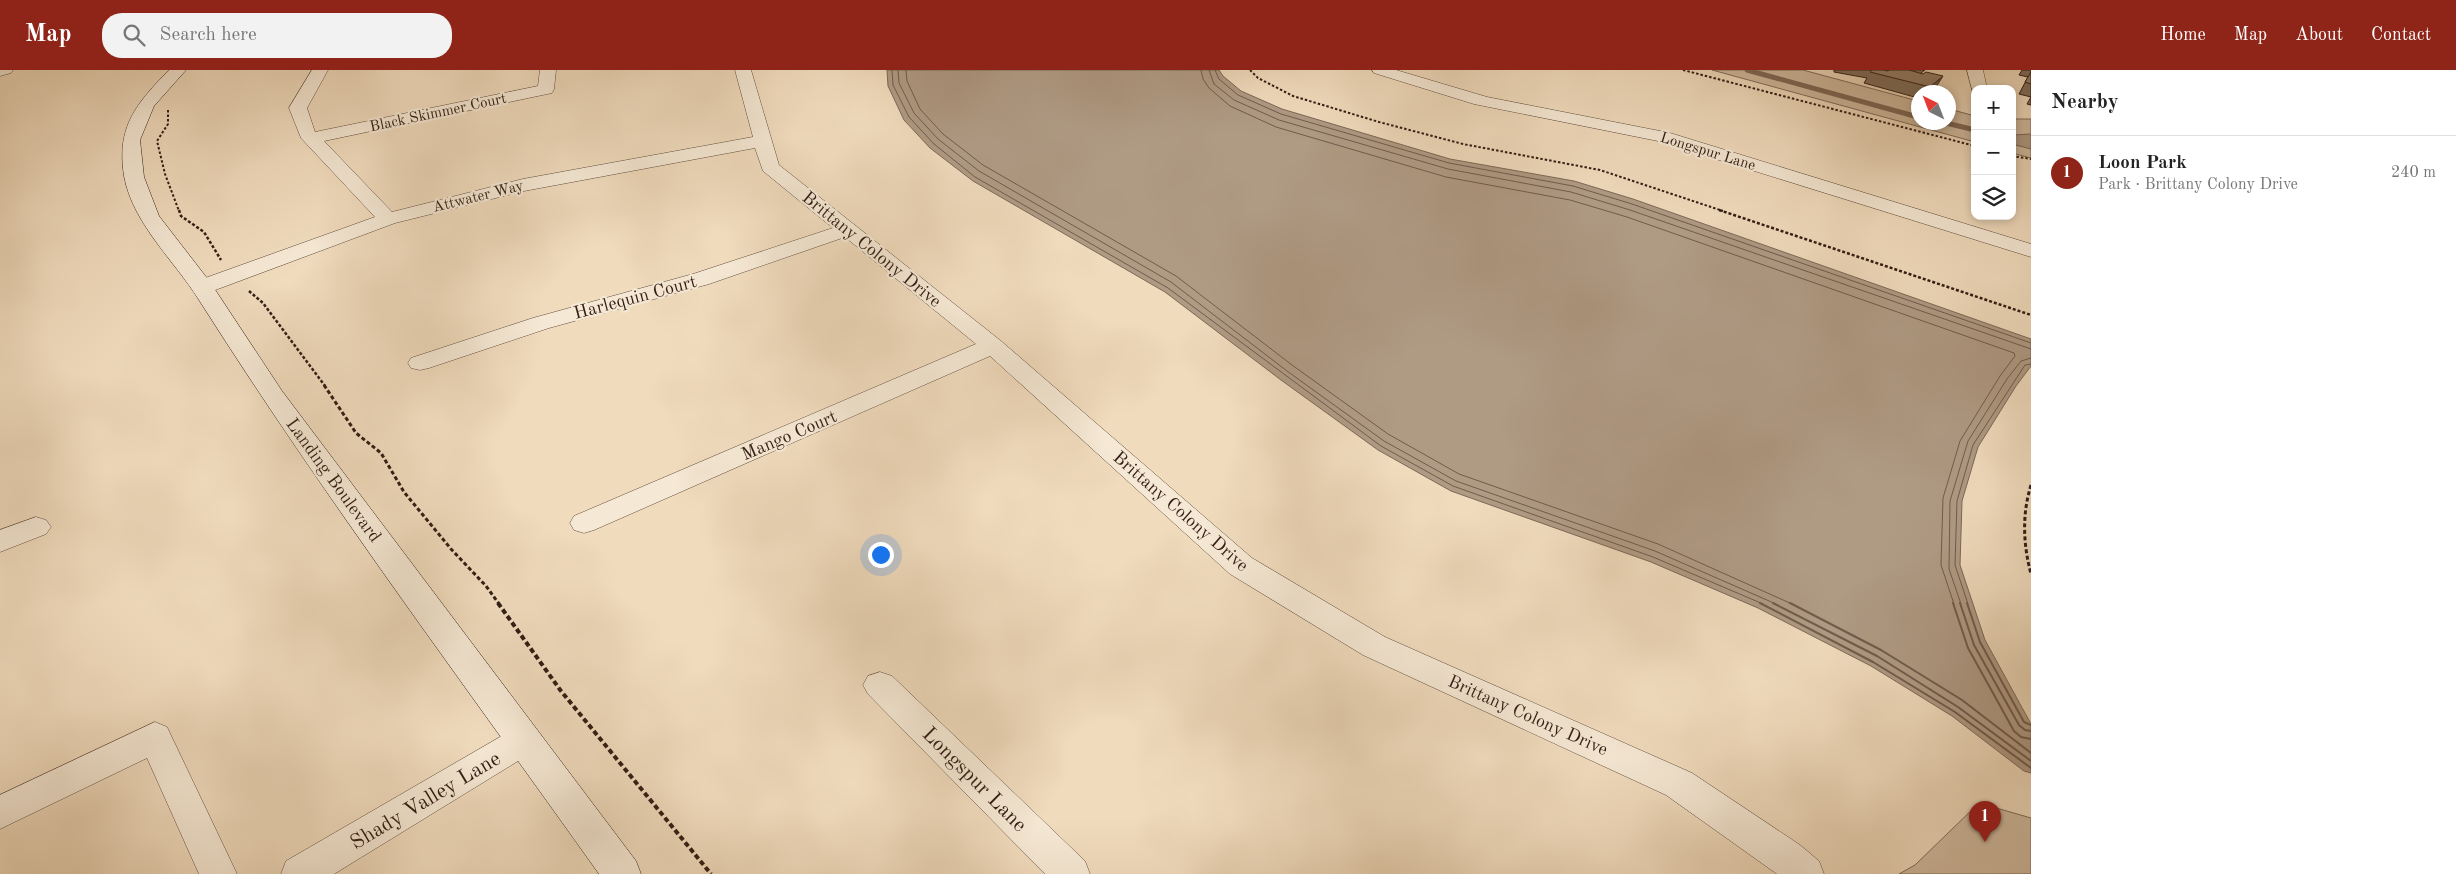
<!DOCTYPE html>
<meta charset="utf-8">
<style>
body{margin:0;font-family:"Old Standard TT",serif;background:#f2f2f2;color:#222}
.controls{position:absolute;right:15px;top:15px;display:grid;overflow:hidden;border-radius:10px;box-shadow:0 2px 8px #0003}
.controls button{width:45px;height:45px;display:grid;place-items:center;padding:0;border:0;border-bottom:1px solid #e0e0e0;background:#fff;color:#222;font:25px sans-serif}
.compass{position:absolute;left:1911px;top:15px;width:45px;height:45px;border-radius:50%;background:#fff;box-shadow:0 2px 8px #0003;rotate:318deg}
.you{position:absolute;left:880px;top:484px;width:18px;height:18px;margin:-12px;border:4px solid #fff;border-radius:50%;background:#1a73e8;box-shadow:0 0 0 8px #1a73e833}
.badge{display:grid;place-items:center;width:32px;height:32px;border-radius:50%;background:#8f2418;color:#fff;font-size:16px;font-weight:700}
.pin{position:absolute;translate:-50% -41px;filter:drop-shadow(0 1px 2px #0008)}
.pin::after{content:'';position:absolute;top:26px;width:18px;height:15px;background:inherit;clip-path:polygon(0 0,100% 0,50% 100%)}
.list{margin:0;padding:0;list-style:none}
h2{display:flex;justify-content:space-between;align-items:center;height:65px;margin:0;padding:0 20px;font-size:21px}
h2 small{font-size:16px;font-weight:400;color:#767676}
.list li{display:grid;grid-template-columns:32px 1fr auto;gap:15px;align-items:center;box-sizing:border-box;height:75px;padding:0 20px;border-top:1px solid #e0e0e0}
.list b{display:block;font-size:19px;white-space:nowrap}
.list p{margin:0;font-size:16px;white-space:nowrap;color:#767676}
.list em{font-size:16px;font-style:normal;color:#767676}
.icon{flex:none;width:28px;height:28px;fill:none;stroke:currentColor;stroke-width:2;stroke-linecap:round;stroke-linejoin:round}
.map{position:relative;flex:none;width:2031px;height:804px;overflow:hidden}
header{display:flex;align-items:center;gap:30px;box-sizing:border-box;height:70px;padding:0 25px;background:#8f2418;color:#fff}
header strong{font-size:24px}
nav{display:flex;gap:28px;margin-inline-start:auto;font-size:18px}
.search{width:350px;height:45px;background:#f2f2f2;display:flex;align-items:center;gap:12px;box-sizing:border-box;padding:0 18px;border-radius:20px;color:#767676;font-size:19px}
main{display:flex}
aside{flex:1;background:#fff}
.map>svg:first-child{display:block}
</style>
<header>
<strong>Map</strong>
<div class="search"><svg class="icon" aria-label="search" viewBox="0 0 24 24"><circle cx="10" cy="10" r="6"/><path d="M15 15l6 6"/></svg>Search here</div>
<nav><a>Home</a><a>Map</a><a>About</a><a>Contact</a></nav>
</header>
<main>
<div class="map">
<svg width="2031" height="804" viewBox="0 0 2031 804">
<rect width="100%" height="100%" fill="#f0dbbd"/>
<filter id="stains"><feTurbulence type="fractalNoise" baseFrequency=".004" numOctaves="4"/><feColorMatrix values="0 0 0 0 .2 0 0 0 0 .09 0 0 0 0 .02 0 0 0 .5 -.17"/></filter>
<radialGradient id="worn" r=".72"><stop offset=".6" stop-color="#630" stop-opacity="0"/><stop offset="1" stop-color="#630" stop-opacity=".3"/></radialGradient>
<path fill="#d0bba0" stroke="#806c5a" d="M1712,0H1803L1918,31V52H1948L1949,39L1975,46V72Z
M2012,49H2031V88L2012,83Z
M1979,733L2031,748V804H1899L1915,795Z"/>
<path fill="#af9a84" stroke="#7d6857" d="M887,0H1219L1223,6L1241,21L1282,39L1450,89L1574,111L1633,129L2031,269V296L2016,316L1978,377L1962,431L1960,495L1985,570L2031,654V703L2024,701L1952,646L1871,596L1758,538L1651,492L1451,421L1378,380L1281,310L1165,222L973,111L930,78L904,50L888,16Z
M2031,64V79L2012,74V65Z"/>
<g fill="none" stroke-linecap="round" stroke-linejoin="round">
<path stroke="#705c4c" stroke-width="1" d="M892,0L893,15L909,47L934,74L975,107L1168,218L1381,376L1453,416L1653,487L1763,534
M898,0L899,13L914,43L938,69L979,101L1171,212L1287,301L1384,371L1456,411L1655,481L1776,534
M906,0L907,11L920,39L943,64L983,95L1176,206L1292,295L1388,364L1459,404L1658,474L1792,534
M1201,0L1203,9L1209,18L1230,36L1276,57L1446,107L1570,130L1627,147L2014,283L2015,286L2000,306L1960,371L1943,428L1941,495L1954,534
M1209,0L1214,14L1234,30L1279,50L1448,99L1571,122L1630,140L2031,279
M1215,0L1219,9L1238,25L1281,44L1449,93L1573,116L1632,134L2031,273
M1961,534L1949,499L1950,431L1968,371L2007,309L2021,291L2031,288
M1968,534L1955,495L1957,431L1973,375L2025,295L2031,294"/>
<path stroke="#705c4c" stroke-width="2" d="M1760,533L1873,592L1955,642L2031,698
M1773,533L1877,586L1958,637L2031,691
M1790,533L1881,580L1962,630L2031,683
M1953,533L1968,578L2014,661L2021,667L2031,669
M1960,533L1974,575L2019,655L2025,660L2031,661
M1967,533L1980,572L2024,652L2031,655"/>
<path stroke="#7d6857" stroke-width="5" d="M1747,0L1918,47
M1942,52L1975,60"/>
<g stroke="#614c3e" stroke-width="1">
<path id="street" d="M0,0H13L11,3L0,6Z
M312,0H328L307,38L315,62L538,16L540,0H556L554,19L552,23L324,71L392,142L523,109L753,67L735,0H751L779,95L1001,271L1252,488L1385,567L1692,703L1800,775L1819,791L1824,804H1777L1666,725L1363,585L1230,504L990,286L594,460L584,463L574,460L570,453L574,446L976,274L845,167L709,214L549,258L429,298L420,300L411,298L408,293L411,288L533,248L693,204L833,158L763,101L755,78L524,121L395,153L210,222L202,224L194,222L191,217L194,212L375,147L301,68L289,38Z
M1372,0H1396L1487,27L1670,63L2031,174V187L1658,71L1474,34L1374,3Z
M1967,0H1983L1987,19H1975L1973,23Z
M36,447L46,450L51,457L46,464L0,482V460Z
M880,602L892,606L1085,791L1090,804H1045L868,624L863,615L868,606Z
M155,652L167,657L237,804H199L147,688L0,759V725Z
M524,655L536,660L542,670L536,680L334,804H281L286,791L512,660Z"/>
</g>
<g stroke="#311d14" stroke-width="1">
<path id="secondary" d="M169,0H186L154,36L140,70L144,107L159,146L210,212L282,321L636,791L641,804H599C464,614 324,427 199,230C174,190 133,154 124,106C116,56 137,33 169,0Z"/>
</g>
<path stroke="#311d14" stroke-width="2" stroke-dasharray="2.5 2" stroke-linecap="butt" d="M1250,0L1258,8L1293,26L1379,52L1463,74L1600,100L1723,141
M1683,0L1975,76
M168,40V54L157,71L165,104L179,141
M2012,86L2031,89"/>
<path stroke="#311d14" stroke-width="2.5" stroke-dasharray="3 2" stroke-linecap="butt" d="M179,140L181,146L204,162L221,190
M1719,140L2031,245
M249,221L263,233L325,316"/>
<path stroke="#311d14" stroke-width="3" stroke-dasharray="4 2.5" stroke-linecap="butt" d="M324,315L356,363L381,383L404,422L451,479L486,516L499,534
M2031,415C2022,444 2023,474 2031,504"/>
<path stroke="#311d14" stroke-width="4" stroke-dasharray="5 3" stroke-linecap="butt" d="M498,533L561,621L711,804"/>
<use href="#street" fill="#f5e8d4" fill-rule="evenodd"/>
<use href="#secondary" fill="#f5e8d4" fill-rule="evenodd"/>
</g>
<path fill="#7f6e5d" stroke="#311d14" d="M1834,0H1925L1921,3L1936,17L1931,22H1918V28L1864,13L1867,8L1834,2Z
M2022,0H2031V35L2027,34L2031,27L2019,24L2028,7L2019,5Z"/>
<path fill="#685a4c" stroke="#311d14" d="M1943,6L1936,17L1931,22H1927L1930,17Z"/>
<path fill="#94806c" stroke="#311d14" d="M1872,0H1883L1888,1L1889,0H1909L1923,4L1926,2L1943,6L1930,17L1870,2Z
M2031,2V14L2025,12Z"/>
<g text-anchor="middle" stroke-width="4.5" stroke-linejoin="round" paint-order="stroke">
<g font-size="15" fill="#311d14" stroke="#f5e8d4">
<text transform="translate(438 42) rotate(-12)" y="5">Black Skimmer Court</text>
<text transform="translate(1708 81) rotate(17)" y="5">Longspur Lane</text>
<text transform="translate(478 126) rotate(-14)" y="5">Attwater Way</text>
</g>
<g font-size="18" fill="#311d14" stroke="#f5e8d4">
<text transform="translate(872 179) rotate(39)" y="6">Brittany Colony Drive</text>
<text transform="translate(635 227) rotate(-15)" y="6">Harlequin Court</text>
<text transform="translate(789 365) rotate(-23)" y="6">Mango Court</text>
<text transform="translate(334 410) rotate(54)" y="6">Landing Boulevard</text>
<text transform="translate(1181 441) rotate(41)" y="6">Brittany Colony Drive</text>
<text transform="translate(1528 645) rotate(24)" y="6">Brittany Colony Drive</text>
</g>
<g font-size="21" fill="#311d14" stroke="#f5e8d4">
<text transform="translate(975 709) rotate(45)" y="7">Longspur Lane</text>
<text transform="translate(425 730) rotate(-31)" y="7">Shady Valley Lane</text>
</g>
</g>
<rect width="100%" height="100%" filter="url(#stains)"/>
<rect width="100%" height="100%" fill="url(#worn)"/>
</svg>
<div class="controls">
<button>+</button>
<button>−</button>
<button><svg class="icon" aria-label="layers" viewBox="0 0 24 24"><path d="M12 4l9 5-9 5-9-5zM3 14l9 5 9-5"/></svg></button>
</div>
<svg class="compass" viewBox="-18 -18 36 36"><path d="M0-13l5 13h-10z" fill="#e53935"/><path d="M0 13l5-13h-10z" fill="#767676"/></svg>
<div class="you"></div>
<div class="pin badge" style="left:1985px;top:772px">1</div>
</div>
<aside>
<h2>Nearby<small></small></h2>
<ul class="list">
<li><span class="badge">1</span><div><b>Loon Park</b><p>Park · Brittany Colony Drive</p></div><em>240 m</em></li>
</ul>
</aside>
</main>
